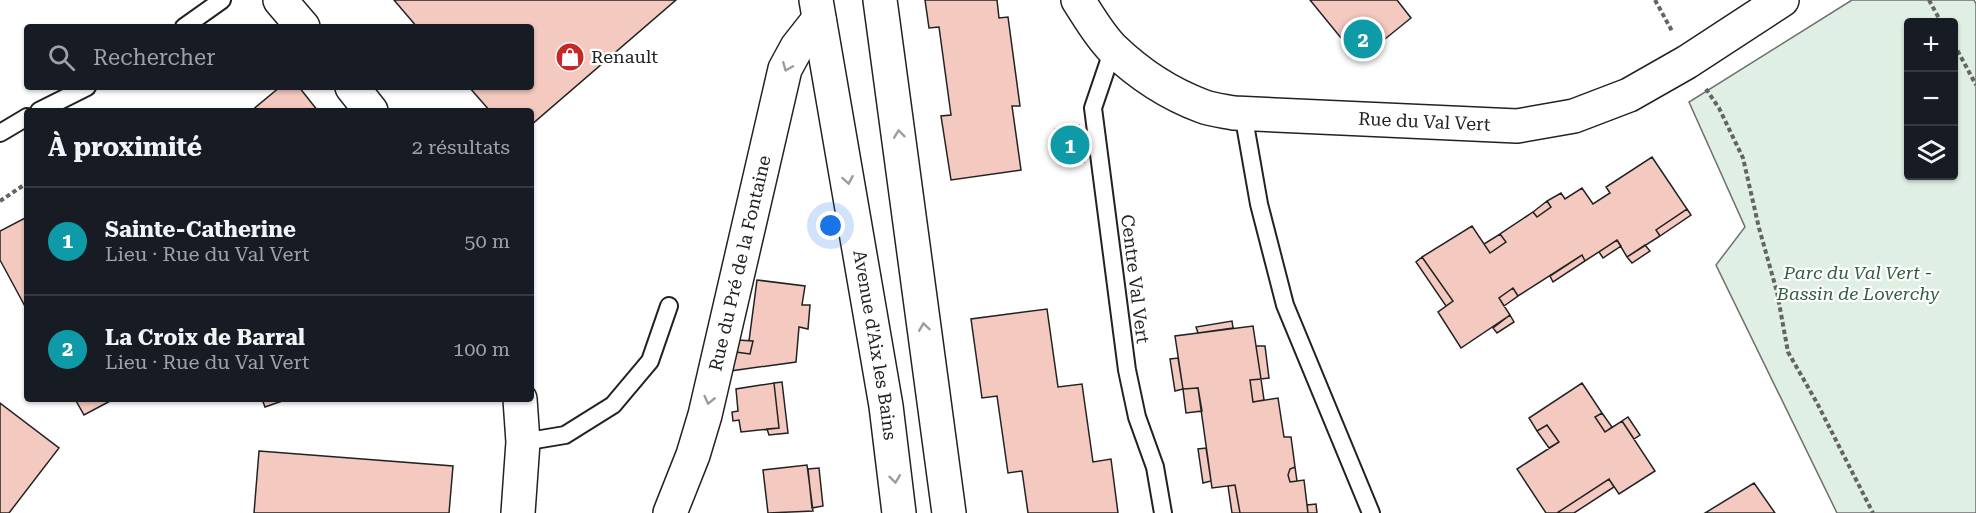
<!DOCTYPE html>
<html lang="fr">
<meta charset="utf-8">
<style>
body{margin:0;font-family:"Roboto Serif",serif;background:#20242c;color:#f1f3f6}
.controls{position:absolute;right:18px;top:18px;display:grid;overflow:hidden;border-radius:6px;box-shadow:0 2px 4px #0004}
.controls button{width:54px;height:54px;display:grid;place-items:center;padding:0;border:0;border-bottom:2px solid #363941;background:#171b24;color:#f1f3f6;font:30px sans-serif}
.you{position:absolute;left:831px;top:226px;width:21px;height:21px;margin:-15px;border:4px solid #fff;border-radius:50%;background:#1a73e8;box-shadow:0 0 0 9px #1a73e833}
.badge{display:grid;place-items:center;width:39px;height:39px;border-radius:50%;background:#db2777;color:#fff;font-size:20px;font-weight:700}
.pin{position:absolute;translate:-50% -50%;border:3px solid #fff;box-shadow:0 2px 6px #0006}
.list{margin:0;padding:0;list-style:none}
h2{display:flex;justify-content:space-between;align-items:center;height:78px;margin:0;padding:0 24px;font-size:26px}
h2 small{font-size:20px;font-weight:400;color:#9ea1a6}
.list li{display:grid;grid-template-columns:39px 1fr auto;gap:18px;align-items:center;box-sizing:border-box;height:108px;padding:0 24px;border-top:2px solid #363941}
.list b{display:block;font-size:22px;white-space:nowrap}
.list p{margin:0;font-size:20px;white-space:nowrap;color:#9ea1a6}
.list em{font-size:20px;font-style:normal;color:#9ea1a6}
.icon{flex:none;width:33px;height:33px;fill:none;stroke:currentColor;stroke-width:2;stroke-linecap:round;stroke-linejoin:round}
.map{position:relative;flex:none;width:1976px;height:513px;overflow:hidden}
.search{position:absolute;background:#171b24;box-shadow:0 2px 4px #0004;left:24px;top:24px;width:510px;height:66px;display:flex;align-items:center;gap:15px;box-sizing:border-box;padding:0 21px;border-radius:6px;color:#9ea1a6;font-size:22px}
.panel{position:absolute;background:#171b24;box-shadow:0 2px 4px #0004;left:24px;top:108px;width:510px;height:294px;border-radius:6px}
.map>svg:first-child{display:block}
</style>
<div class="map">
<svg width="1976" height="513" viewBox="0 0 1976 513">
<rect width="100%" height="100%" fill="#fff"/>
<path fill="#e0efe3" stroke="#6f6f6f" stroke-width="1.5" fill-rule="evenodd" d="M1852,0H1974L1976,4V513H1837L1716,265L1745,227L1689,102ZM1908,22H1954V176H1908Z"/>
<path fill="#f3c9c0" stroke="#222" stroke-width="1.5" d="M394,0H676L531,125V111H490L469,87H531V27H417Z
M925,0H997L999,18L1008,17L1020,106H1012L1021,170L951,180L941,116L951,115L939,27L929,28Z
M1310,0H1397L1411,18L1359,60Z
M280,87H299L318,111H251Z
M1079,125L1084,162L1061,165L1055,129Z
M1652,157L1687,209L1656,230L1660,236L1627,257L1617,240L1585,261L1582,255L1518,296L1513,288L1499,298L1510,315L1461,348L1438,312L1453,301L1422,257L1472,226L1490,253L1506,242L1500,234L1533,212L1537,217L1551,207L1547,201L1561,193L1565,199L1582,188L1593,204L1610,193L1606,187Z
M1547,201L1551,207L1537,217L1533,212Z
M1687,209L1691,215L1660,236L1656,230Z
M27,217V310L0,260V231Z
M1500,234L1506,242L1490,253L1484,244Z
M1617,240L1621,246L1603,258L1599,252Z
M1645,245L1650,251L1632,263L1627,257Z
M1582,255L1585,261L1553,282L1550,276Z
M1422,257L1453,301L1446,306L1416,262Z
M757,280L805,286L802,305H810L808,329L799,327L796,362L730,371L736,352L750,354L753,341H749Z
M1513,288L1518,296L1504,306L1499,298Z
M1047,309L1058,387L1082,384L1093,462L1111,459L1118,513H1028L1022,471L1008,473L997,396L982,398L971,319Z
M1510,315L1514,322L1497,333L1493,328Z
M1232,321L1233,328L1198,333L1196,327Z
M1253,326L1261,379L1250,380L1253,402L1278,398L1284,437H1291L1295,467L1290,469L1288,475L1290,482L1304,480L1308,513H1240L1235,485L1212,488L1198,388L1183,389L1175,336Z
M738,340L753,341L750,354L736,352Z
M1256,346H1265L1269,378L1261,379Z
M1178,358L1183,389L1175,391L1170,359Z
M1261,379L1264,400L1253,402L1250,380Z
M782,382L788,433L769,435L767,429L779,428L774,383Z
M774,383L779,428L741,432L739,420L733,421L732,412L738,411L736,389Z
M1582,383L1602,413L1595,417L1605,432L1622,421L1655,471L1619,494L1609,479L1557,513H1546L1517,469L1559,442L1547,425L1537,431L1529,418Z
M1198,388L1202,411L1186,413L1183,389Z
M75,399H114L84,415Z
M262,399H288L265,407Z
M0,403L59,448L9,513H0Z
M1602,413L1612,427L1605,432L1595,417Z
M1628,417L1640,435L1634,439L1622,421Z
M1547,425L1559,442L1549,448L1537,431Z
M1206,448L1211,481L1203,483L1198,449Z
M259,451L453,466L449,513H254Z
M807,465L813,511L768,513L763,470Z
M1295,467L1297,481L1290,482L1288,475L1290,469Z
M819,468L823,506L812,508L808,469Z
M1609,479L1614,487L1574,513H1557Z
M1754,483L1775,513H1705Z
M1235,485L1240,513H1232L1228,486Z
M1316,504L1317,513H1308L1307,505Z"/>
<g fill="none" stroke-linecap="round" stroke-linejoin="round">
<g stroke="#222" stroke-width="20">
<path id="lane" d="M184,27L222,0
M1113,49L1093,108L1127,370L1137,417L1155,467L1163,513
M39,111L87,87
M1243,113L1259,204L1285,305L1371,513
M0,133L27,117
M523,442L565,435L613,405L650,361L669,306"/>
</g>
<g stroke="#222" stroke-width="36">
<g id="street">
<path d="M280,0L303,27"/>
<path id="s1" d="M1078,0C1089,17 1099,35 1113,49C1138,73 1170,94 1202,106C1212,110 1224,111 1234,113L1517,126L1574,116L1629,95L1687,62L1782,0"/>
<path d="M352,87L371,111"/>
<path d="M518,513L523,442L520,399"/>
<path id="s2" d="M670,513L693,455L705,415L785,69L797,47L819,19"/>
</g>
</g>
<g stroke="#222" stroke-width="36">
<g id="primary">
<path id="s3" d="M816,0L886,406L899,513"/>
<path d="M880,0L949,513"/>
</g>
</g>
<path stroke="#646464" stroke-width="4" stroke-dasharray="4.5 3" stroke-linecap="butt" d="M1655,0L1672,31
M1929,0L1941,22
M1954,44L1976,85
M1706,89L1719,108L1743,158L1759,228L1777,292L1788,352L1817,403L1873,513
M0,201L27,183
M156,400L157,399"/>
<use href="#lane" stroke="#fff" stroke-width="16"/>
<use href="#street" stroke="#fff" stroke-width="33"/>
<use href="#primary" stroke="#fff" stroke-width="33"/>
</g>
<defs><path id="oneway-chevron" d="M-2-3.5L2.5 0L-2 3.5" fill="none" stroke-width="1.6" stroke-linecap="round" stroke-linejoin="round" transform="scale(1.5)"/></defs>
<g stroke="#9c9c9c">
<use href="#oneway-chevron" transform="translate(787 67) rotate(112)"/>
<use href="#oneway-chevron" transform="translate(899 134) rotate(-97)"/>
<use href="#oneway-chevron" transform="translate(848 180) rotate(80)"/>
<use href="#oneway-chevron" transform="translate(924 327) rotate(-98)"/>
<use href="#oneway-chevron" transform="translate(709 400) rotate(103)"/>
<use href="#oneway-chevron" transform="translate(895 479) rotate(83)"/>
</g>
<defs>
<g id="shop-disc" transform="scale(1.5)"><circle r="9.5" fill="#c62828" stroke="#fff"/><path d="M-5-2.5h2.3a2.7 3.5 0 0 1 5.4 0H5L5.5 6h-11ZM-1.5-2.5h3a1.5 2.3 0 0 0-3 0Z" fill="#fff"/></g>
</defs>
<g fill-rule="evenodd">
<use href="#shop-disc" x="570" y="57"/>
</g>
<g text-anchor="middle" stroke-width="4.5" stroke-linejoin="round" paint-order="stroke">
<g font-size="18" fill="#222" stroke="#fff" text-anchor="start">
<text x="591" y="63">Renault</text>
</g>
<g font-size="18" fill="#222" stroke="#fff">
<text dy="6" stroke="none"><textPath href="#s1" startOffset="390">Rue du Val Vert</textPath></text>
<text dy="6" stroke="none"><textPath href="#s2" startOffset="260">Rue du Pré de la Fontaine</textPath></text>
<text transform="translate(1135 279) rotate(83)" y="6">Centre Val Vert</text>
<text dy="6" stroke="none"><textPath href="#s3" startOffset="350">Avenue d'Aix les Bains</textPath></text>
</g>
<g font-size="18" font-style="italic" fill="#2f5e38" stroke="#fff">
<text x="1858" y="279">Parc du Val Vert -<tspan x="1858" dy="21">Bassin de Loverchy</tspan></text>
</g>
</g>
</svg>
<div class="controls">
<button>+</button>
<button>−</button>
<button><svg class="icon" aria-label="layers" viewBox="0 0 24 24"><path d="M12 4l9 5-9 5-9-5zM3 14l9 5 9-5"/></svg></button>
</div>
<div class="you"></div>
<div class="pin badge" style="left:1070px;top:145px;background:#0f9aa8">1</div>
<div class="pin badge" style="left:1363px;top:39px;background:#0f9aa8">2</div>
<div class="search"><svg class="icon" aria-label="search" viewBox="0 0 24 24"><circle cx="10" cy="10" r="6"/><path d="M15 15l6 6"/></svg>Rechercher</div>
<section class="panel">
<h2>À proximité<small>2 résultats</small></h2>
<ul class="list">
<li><span class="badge" style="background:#0f9aa8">1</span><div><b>Sainte-Catherine</b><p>Lieu · Rue du Val Vert</p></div><em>50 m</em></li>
<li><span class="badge" style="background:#0f9aa8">2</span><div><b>La Croix de Barral</b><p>Lieu · Rue du Val Vert</p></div><em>100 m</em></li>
</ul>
</section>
</div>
